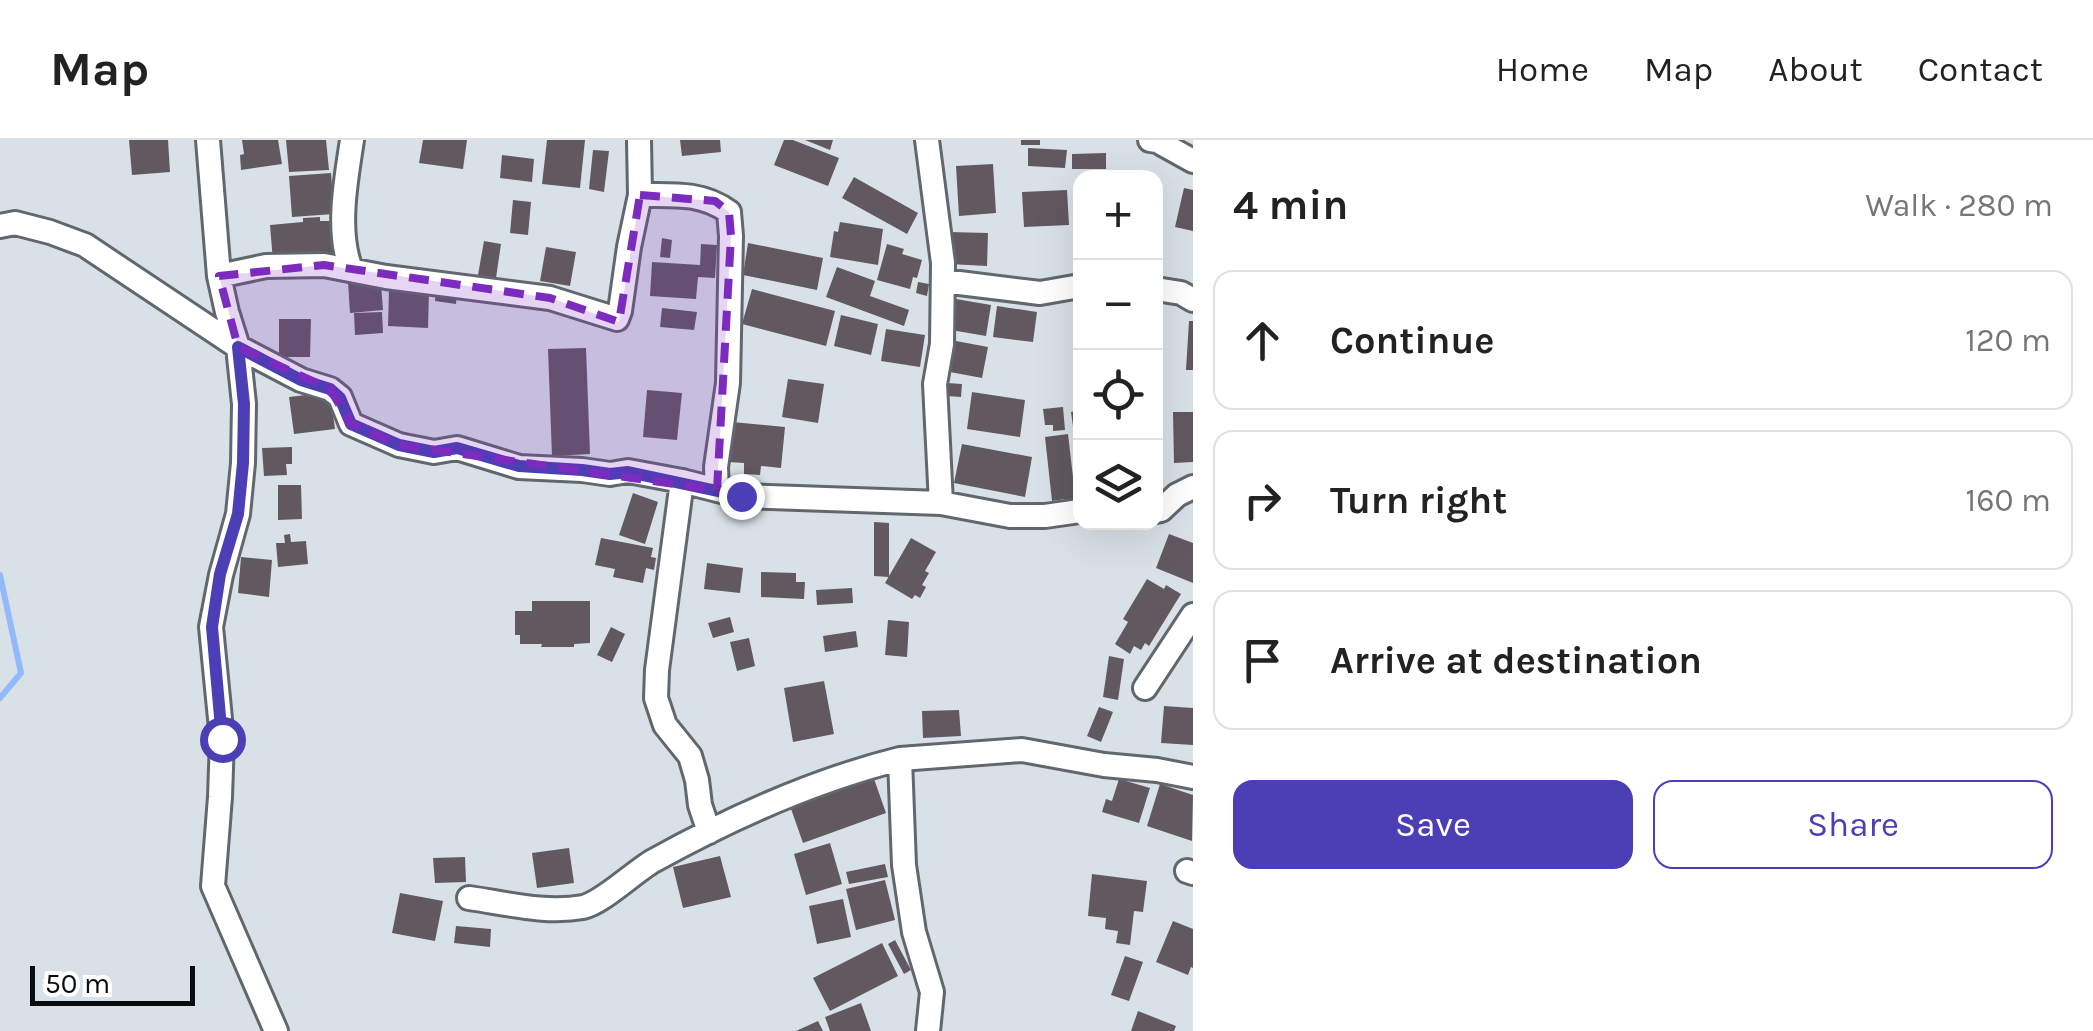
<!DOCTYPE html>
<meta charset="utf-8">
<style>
body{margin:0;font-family:Karla,sans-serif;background:#f2f2f2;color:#222}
.controls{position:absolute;right:30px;top:30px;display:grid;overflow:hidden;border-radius:20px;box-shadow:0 10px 40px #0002}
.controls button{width:90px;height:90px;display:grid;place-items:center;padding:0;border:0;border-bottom:2px solid #e0e0e0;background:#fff;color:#222;font:50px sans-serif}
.scale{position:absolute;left:30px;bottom:25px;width:165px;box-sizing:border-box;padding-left:10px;border:5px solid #0a0d0f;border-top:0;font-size:28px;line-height:35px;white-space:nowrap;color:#0a0d0f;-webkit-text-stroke:8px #fff;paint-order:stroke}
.stop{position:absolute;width:30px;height:30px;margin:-22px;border:8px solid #4c3eb5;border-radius:50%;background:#fff}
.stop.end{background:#4c3eb5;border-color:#fff;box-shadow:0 2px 10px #0008}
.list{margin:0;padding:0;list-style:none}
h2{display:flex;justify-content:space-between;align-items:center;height:130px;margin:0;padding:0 40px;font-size:42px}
h2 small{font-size:32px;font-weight:400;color:#767676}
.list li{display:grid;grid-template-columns:65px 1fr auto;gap:30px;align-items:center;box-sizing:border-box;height:140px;margin:0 20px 20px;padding:0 20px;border:2px solid #e0e0e0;border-radius:20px}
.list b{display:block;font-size:38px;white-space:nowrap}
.list em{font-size:32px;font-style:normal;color:#767676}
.actions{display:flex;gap:20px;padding:30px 40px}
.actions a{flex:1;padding:22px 0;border:2px solid #4c3eb5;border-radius:20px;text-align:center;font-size:35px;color:#4c3eb5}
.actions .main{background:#4c3eb5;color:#fff}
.icon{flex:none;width:55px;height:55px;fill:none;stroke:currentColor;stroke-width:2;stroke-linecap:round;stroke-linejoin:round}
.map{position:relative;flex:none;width:1193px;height:891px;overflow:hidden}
header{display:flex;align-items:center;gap:60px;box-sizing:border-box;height:140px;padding:0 50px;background:#fff;border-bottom:2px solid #e0e0e0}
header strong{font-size:48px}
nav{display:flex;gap:55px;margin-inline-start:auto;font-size:35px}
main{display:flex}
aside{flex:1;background:#fff}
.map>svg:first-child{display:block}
</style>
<header>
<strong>Map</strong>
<nav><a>Home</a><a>Map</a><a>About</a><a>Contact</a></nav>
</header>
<main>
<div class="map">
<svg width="1193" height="891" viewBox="0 0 1193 891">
<rect width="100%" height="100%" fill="#d9e1e8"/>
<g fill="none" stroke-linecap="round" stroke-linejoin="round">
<path stroke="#92bafa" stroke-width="6" d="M0,435L21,533L0,558"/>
</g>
<path fill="#61595f" d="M129,0H168L170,32L132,35Z
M242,0H278L282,24L241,30L240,15L244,14Z
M286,0H326L329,30L289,32Z
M423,0H467L463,29L419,23Z
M547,0H585L580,48L542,44Z
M680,0H720L721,12L682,16Z
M784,0H793L839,18L828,46L774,25Z
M805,0H833L830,10Z
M1021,0H1040V5H1021Z
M1028,8L1067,10L1065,28L1028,26Z
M593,10L609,11L604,52L589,49Z
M1106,13V29H1072V14Z
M502,15L534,19L532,42L500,38Z
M993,24L996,73L959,76L956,26Z
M331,33L334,74L292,77L289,36Z
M854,37L918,73L907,94L842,58Z
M1184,48L1193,50V91L1175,87Z
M1067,50L1069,85L1024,87L1022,52Z
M513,60L531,62L528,95L510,93Z
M320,77V81H331L334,117L273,121L270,85L303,82V78Z
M840,82L883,89L878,125L830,117L834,91L838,92Z
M949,92L988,93L987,126L949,124Z
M662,98L672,100L670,118L660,117Z
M484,101L501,104L496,138L478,135Z
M748,103L823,118L817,150L743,135Z
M701,104L717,105L715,138L698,137L696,159L650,156L652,122L700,125Z
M887,104L904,109L902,114L922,120L917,138L913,137L910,149L877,140Z
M546,107L576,112L570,146L540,141Z
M837,127L875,141L870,156L909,170L904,186L826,157Z
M371,141L381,144L383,170L350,173L348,142Z
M918,142L929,144L927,156L916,153Z
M436,148L457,151L456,164L435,161Z
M389,149L429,151L428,188L388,186Z
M752,149L835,171L826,206L742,184Z
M956,159L991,165L986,196L951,190Z
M997,166L1037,172L1033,202L993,197Z
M662,168L697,172L694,190L660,187Z
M382,172L383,193L355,195L354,173Z
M841,175L878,184L871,215L834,206Z
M279,179H311L310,217H279Z
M1189,181H1193V230H1186Z
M886,189L925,195L920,227L881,221Z
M956,201L988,207L982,238L950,232Z
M586,208L590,314L552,316L548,209Z
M788,239L824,244L818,283L782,277Z
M947,243L962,244L961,257L946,256Z
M647,250L682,253L677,300L643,297Z
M330,252L335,289L294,294L289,257Z
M972,252L1025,260L1020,297L967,289Z
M1063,267L1065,290L1053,291V285H1045L1043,269Z
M1080,270V322H1078L1071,272Z
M1173,272H1193V322L1174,323Z
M732,282L785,287L781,328L761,326L760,335L744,334V323L728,322Z
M1068,294L1076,363L1066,364L1065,359L1052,361L1045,297Z
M962,304L1032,317L1025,357L954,343Z
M292,307V324H286L287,335L264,336L262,308Z
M278,345H301L302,379L278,380Z
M633,353L658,362L645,404L619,395Z
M874,382L889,383V437L874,436Z
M290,394L291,402L306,401L308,424L278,427L276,403H285L284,395Z
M1169,394L1193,403V443L1156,428Z
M601,398L653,408L651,417L656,418L654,430L646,428L643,443L613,437L615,429L595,425Z
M911,398L936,412L925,431L929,433L922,445L926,447L920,458L915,455L912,459L885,443Z
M241,417L272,420L269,457L238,453Z
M707,423L743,428L740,453L704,449Z
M761,432L796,433V442H805L804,459L761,457Z
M1147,439L1164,449L1166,445L1181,454L1149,506L1145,503L1141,510L1134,506L1130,514L1115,504L1128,482L1123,479Z
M852,448L853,463L817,465L816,450Z
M532,461H590V503L574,504V507H541L542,504H520V495H515V471H532Z
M730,477L734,492L713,498L708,483Z
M888,480L909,482L907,517L885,515Z
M611,487L625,494L612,522L597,515Z
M856,491L858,507L825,512L823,496Z
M749,498L755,526L737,531L730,502Z
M1109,516L1124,519L1118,560L1103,557Z
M824,541L834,594L793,602L784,548Z
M1164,566L1193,568V605L1161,603Z
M1099,567L1113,572L1101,602L1087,596Z
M959,570L961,596L923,598L922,571Z
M873,636L886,673L803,703L790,666Z
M1119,639L1150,648L1139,683L1102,672L1106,659L1112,661Z
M1160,644L1193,655L1192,701L1147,686Z
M830,703L842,744L806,755L794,714Z
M569,708L574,743L537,748L532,713Z
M720,716L731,757L683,768L673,727Z
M465,717L466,742L435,743L433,718Z
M885,724L888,737L849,744L846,732Z
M1092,734L1147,741L1143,772L1134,771L1130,805L1116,803L1118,791L1105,789L1106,778L1088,776Z
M885,740L895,780L856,790L846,749Z
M400,753L443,761L435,801L392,793Z
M843,759L851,797L817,804L809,766Z
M1173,781L1193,789V828L1191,827L1188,835L1156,822Z
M456,786L491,789L490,807L454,803Z
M895,800L911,830L904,834L888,804Z
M882,803L898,836L830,871L813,838Z
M1125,816L1143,822L1129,861L1111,855Z
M861,863L871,891H830L825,877Z
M1138,871L1176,886L1174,891H1131Z
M818,881L823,891H796Z"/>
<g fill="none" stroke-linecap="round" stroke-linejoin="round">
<g stroke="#61676d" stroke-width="28">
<path id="street" d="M208,0L219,136L227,172L238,207L244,264L243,323L238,374L221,435L211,487L222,599L220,657L213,746L276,891
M639,0L640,55C672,55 702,52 729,72L731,96L728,243L716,327L717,350
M927,0L943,123L942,204L935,244L941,363
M1150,0L1157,1L1193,21
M0,86L15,83L50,92L85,105L238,207L301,240L330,249L340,257L351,284L399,305L434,312L457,308L519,327L582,330L610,334L628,331L682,341L741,356L941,363L1010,376H1045L1080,371
M351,129C336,91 346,40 352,0
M219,136L266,126L324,125L386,137L550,158L617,179L620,171L629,107L640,55
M943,141L1040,153L1080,146
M1156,149L1181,153L1193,160
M682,341L657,530L656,558L665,585L690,616L697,640L700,665L709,692
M1156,371L1161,370L1177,355L1193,347
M1145,548L1193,475
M1187,731L1193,733
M469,758C505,763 546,774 583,767C602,763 634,732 653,721C729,679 815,640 900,619
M928,891L932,852L914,792L904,725L900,619L1022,610L1104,625L1157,630L1193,637"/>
</g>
<use href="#street" stroke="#fff" stroke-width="22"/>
</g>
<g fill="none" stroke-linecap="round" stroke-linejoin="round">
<path stroke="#4c3eb5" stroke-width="12" d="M222,599L212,487L220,434L238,374L243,323L244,264L238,207L301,240L330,249L340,258L351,284L399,305L434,312L457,308L519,326L582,330L610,334L628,332L741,356"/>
</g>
<path fill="#7b2cbf" fill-opacity="0.2" stroke="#7b2cbf" stroke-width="8" stroke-dasharray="20 12" stroke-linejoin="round" d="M640,55L715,61L729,72L731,96L717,350L399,305L351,284L330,249L238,207L219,136L324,125L550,158L619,182Z"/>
</svg>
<div class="controls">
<button>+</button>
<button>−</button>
<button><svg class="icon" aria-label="locate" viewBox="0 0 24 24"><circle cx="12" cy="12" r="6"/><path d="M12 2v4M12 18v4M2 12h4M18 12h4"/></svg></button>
<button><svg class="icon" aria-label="layers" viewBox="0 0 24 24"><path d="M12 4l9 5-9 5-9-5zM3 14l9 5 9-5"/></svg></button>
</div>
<div class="scale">50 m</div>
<div class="stop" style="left:222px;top:599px"></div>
<div class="stop end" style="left:741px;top:356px"></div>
</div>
<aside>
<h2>4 min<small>Walk · 280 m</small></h2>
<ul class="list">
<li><svg class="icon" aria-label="ahead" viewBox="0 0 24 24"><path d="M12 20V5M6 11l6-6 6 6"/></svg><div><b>Continue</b></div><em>120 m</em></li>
<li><svg class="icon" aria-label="right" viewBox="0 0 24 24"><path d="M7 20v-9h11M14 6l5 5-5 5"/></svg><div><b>Turn right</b></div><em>160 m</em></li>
<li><svg class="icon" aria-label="arrive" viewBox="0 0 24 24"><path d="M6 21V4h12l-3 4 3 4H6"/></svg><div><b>Arrive at destination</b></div></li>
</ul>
<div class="actions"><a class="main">Save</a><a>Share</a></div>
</aside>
</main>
